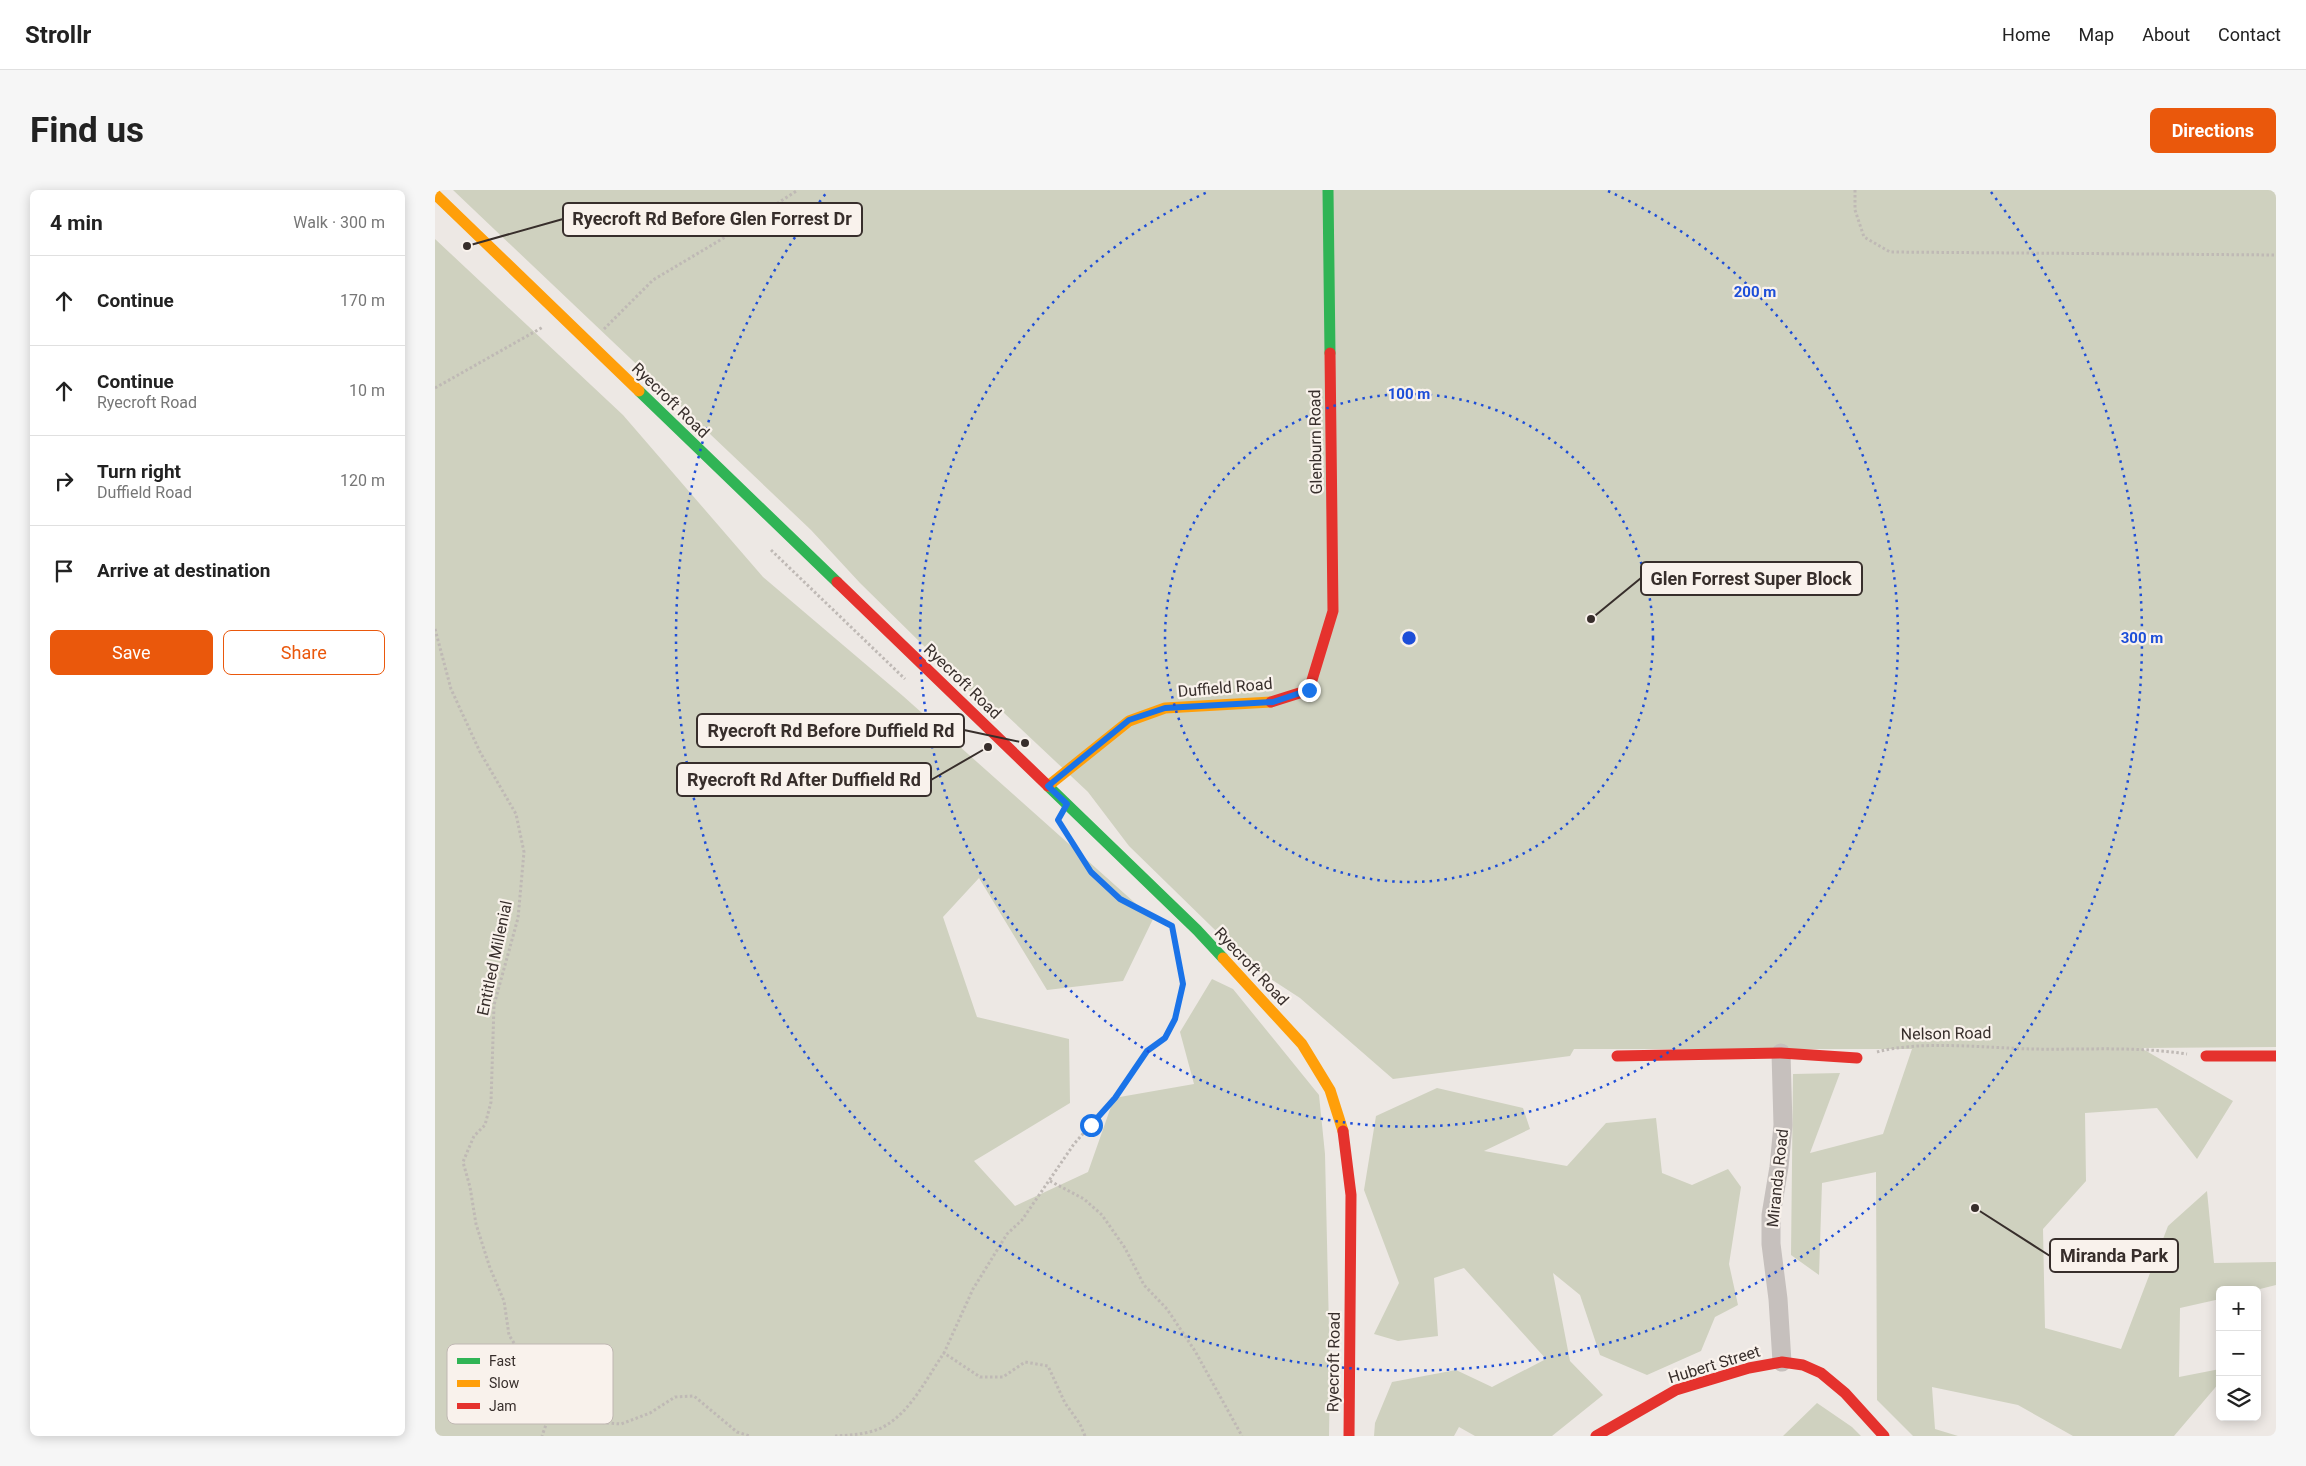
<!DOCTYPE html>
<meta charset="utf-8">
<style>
body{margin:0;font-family:Roboto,sans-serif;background:#f6f6f6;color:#222}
.controls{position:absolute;right:15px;bottom:15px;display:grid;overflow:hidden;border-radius:8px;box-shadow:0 2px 12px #0003}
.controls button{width:45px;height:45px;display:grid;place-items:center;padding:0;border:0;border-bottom:1px solid #e0e0e0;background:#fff;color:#222;font:25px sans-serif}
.stop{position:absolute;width:15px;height:15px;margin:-11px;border:4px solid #1a73e8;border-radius:50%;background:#fff}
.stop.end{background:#1a73e8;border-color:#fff;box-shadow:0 1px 5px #0008}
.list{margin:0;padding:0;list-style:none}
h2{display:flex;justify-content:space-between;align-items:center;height:65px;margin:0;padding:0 20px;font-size:21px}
h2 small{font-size:16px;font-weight:400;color:#767676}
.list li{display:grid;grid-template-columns:32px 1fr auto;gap:15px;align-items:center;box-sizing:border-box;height:90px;padding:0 20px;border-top:1px solid #e0e0e0}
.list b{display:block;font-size:19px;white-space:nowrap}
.list p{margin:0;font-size:16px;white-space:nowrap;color:#767676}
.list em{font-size:16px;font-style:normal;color:#767676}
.actions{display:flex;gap:10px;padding:15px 20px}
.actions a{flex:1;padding:11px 0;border:1px solid #ea580c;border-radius:8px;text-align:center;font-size:18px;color:#ea580c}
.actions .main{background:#ea580c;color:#fff}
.icon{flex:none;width:28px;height:28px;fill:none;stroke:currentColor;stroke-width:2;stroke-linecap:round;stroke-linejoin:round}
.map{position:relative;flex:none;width:1841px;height:1246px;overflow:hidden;border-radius:8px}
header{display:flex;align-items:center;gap:30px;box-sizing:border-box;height:70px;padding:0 25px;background:#fff;border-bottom:1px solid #e0e0e0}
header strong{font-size:24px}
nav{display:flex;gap:28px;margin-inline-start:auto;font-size:18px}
.intro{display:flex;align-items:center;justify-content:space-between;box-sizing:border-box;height:120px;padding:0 30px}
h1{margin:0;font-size:35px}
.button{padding:12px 22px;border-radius:8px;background:#ea580c;color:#fff;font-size:18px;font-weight:700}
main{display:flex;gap:30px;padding:0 30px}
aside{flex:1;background:#fff;border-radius:8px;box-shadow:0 2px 12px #0003}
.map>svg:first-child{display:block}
</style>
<header>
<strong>Strollr</strong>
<nav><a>Home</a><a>Map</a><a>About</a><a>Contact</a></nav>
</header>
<div class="intro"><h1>Find us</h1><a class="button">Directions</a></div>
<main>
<aside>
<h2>4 min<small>Walk · 300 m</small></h2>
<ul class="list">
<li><svg class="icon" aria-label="ahead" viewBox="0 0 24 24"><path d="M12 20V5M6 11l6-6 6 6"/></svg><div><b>Continue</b></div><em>170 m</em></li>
<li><svg class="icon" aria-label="ahead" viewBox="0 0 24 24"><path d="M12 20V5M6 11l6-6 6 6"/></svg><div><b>Continue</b><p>Ryecroft Road</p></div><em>10 m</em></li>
<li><svg class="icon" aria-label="right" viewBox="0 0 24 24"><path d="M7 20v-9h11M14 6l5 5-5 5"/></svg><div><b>Turn right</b><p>Duffield Road</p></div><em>120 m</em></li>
<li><svg class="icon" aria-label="arrive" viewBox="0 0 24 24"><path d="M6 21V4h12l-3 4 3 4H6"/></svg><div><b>Arrive at destination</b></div></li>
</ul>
<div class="actions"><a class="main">Save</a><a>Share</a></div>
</aside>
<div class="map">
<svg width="1841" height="1246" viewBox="0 0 1841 1246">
<rect width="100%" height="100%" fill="#ede8e4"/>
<path fill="#cfd1bf" d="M18,0H1841V857L1706,858L1798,911L1762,969L1722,918L1650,923L1651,991L1608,1039L1610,1138L1686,1159L1733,1036L1772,1001L1779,1073L1841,1072V1095L1821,1100H1785V1109L1745,1118L1744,1187L1785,1179V1192L1739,1246H1638L1583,1215L1497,1197L1500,1239L1523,1246H1478L1442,1210L1441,982L1387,993L1384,1085L1356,1065L1358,884L1405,883L1375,963L1448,944L1477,859H1139L1135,866L958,889L865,808L819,778L694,656L653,602L568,522L551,517L425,393L376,340Z
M0,49L188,225L328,387L468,506L718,729L688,791L612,800L544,688L508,727L542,827L634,849L635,913L539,971L580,1016L653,982L679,908L759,894L745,842L777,789L798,799L884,905L890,964L895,1183L894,1246H0Z
M1002,898L1088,918L1095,939L1049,961L1132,976L1171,933L1221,928L1227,983L1257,995L1293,979L1306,997L1294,1074L1303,1115L1280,1127L1266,1161L1212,1185L1165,1165L1145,1105L1118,1083L1135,1171L1168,1205L1117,1246H1040L1024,1237L1019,1246H939L940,1233L957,1192L1021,1180L1057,1197L1111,1169L1029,1078L999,1088L1003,1146L963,1151L939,1144L964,1093L929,1000L941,926Z
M1382,1213L1417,1237L1426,1246H1348Z"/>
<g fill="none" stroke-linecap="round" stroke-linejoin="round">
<path stroke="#bfb9b5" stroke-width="3" stroke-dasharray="2.5 2.5" stroke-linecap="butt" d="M1420,0V20L1429,47L1455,62L1841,65
M169,139L218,90L287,49L363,0
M0,198L108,137
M336,360L470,489
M0,439L16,499L45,562L81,624L89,662L83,728L59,815L56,912L50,935L39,946L28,972L35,997L41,1034L55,1078L69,1111L74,1145L107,1198L115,1223L107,1246
M635,648C659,687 672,702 713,724
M1442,862C1486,850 1551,858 1597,859C1648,860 1701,856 1752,864
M615,991L649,1009L667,1025L690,1058L709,1095L732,1119L760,1161L807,1246
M108,1199L132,1223L160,1232L186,1234L215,1223L240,1207L259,1206L302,1242L315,1246
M400,1246C417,1245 439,1244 453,1234C477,1219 493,1186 509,1163
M650,1246L645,1234L630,1213L613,1176L590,1172L568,1187H545L509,1163L538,1099L572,1044L587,1030L639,954L680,907L712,861L730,848L740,829L748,794L738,745"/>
<path stroke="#c6c0bd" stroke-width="19" d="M1346,863L1348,935L1344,977L1336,1025V1054L1343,1109L1347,1172"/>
<path stroke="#30b455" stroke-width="11" d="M893,0L895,163
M204,201L402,392
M613,596L762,740L788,768"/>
<path stroke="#ff9f0a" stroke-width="11" d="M0,4L204,201
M613,596L694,531L730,518L836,512
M788,768L867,854L895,900L908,941"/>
<path stroke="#e5322d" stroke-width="11" d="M402,392L613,596
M836,512L874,500L898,421L895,163
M1182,866L1346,863L1422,868
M1771,866H1841
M908,941L916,1005L914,1246
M1161,1246L1241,1200L1314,1178L1347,1172L1368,1175L1386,1183L1410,1203L1449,1246"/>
</g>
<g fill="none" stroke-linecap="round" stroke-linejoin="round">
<path stroke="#1a73e8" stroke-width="6" d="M656,935L680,908L712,861L730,848L740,829L748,794L737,736L685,709L656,682L623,630L632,614L613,596L694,530L730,518L838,512L874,500"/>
</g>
<g fill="none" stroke="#1d4ed8" stroke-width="2.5" stroke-dasharray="2.5 5">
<circle cx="974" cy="448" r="244"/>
<path d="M1173 1A489 489 0 1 1 775 1"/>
<path d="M1556 2A733 733 0 1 1 392 2"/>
</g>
<g text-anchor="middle" stroke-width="4.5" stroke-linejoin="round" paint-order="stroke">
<g font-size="16" fill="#372e2b" stroke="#f9f2ec">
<text transform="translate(236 210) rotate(44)" y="6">Ryecroft Road</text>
<text transform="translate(880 252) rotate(-91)" y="6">Glenburn Road</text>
<text transform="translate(528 491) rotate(44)" y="6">Ryecroft Road</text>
<text transform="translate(790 497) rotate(-5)" y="6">Duffield Road</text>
<text transform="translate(59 768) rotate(-78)" y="6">Entitled Millenial</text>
<text transform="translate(817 776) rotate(47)" y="6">Ryecroft Road</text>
<text transform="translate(1511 843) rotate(-1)" y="6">Nelson Road</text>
<text transform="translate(1342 988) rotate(-84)" y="6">Miranda Road</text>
<text transform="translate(898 1172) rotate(-89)" y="6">Ryecroft Road</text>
<text transform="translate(1279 1174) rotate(-17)" y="6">Hubert Street</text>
</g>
</g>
<rect x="12" y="1154" width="166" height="80" rx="8" fill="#f9f2ec" stroke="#bfb7b2" stroke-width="1"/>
<rect x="22" y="1168" width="23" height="6" fill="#30b455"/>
<rect x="22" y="1190" width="23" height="7" fill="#ff9f0a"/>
<rect x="22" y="1213" width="23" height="6" fill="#e5322d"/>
<g font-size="14" fill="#372e2b">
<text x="54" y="1176">Fast</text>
<text x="54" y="1198">Slow</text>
<text x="54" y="1221">Jam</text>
</g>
<circle cx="974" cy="448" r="8" fill="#1d4ed8" stroke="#f9f2ec" stroke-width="2.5"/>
<g font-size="15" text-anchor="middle" font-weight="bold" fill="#1d4ed8" stroke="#f9f2ec" stroke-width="4.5" stroke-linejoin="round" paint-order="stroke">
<text x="1320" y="107">200 m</text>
<text x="974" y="209">100 m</text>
<text x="1707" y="453">300 m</text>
</g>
<path fill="none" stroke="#372e2b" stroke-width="2" d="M32 56L128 29M1156 429L1206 388M590 553L529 540M553 557L496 590M1540 1018L1615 1066"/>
<g fill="#372e2b" stroke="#f9f2ec" stroke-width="2">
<circle cx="32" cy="56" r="5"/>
<circle cx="1156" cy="429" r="5"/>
<circle cx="590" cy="553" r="5"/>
<circle cx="553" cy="557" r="5"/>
<circle cx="1540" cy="1018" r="5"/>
</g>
<g fill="#f9f2ec" stroke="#372e2b" stroke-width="2">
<rect x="128" y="13" width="299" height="33" rx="5"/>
<rect x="1206" y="372" width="221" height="33" rx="5"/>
<rect x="262" y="524" width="267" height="33" rx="5"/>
<rect x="242" y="573" width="254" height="33" rx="5"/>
<rect x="1615" y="1049" width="128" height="33" rx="5"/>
</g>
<g font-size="18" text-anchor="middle" font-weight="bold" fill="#372e2b">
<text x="277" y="35">Ryecroft Rd Before Glen Forrest Dr</text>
<text x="1316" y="395">Glen Forrest Super Block</text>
<text x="396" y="547">Ryecroft Rd Before Duffield Rd</text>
<text x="369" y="596">Ryecroft Rd After Duffield Rd</text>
<text x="1679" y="1072">Miranda Park</text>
</g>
</svg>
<div class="controls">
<button>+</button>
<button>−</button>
<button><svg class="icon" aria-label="layers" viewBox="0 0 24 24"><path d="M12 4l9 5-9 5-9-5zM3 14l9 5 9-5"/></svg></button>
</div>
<div class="stop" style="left:656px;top:935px"></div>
<div class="stop end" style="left:874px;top:500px"></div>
</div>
</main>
